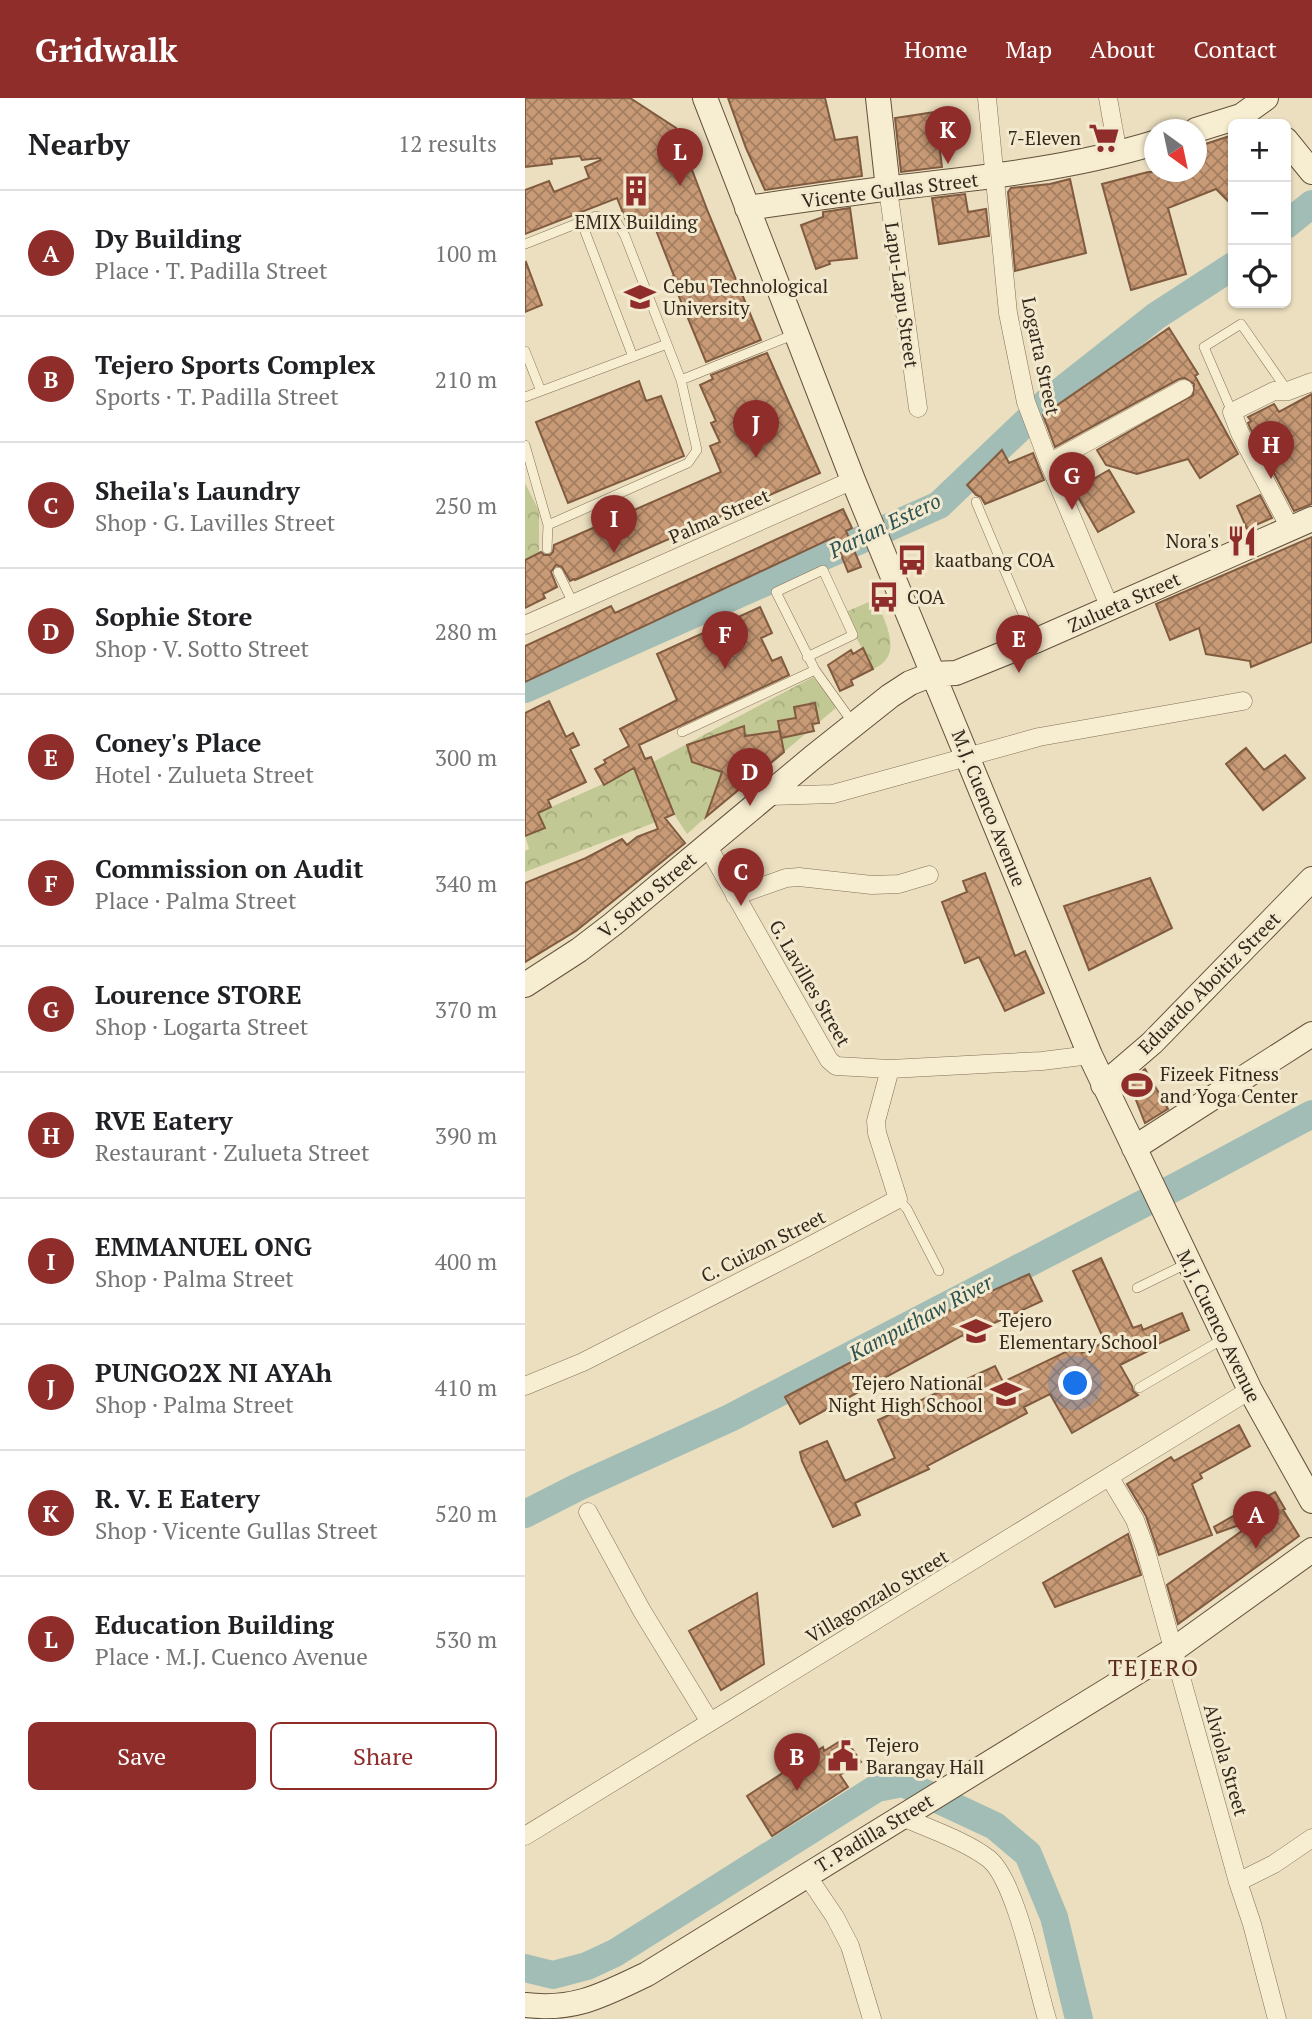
<!DOCTYPE html>
<meta charset="utf-8">
<style>
body{margin:0;font-family:"PT Serif",serif;background:#f2f2f2;color:#202124}
.controls{position:absolute;right:21px;top:21px;display:grid;overflow:hidden;border-radius:10px;box-shadow:0 2px 5px #0004}
.controls button{width:63px;height:63px;display:grid;place-items:center;padding:0;border:0;border-bottom:2px solid #e0e0e0;background:#fff;color:#202124;font:35px sans-serif}
.compass{position:absolute;left:619px;top:21px;width:63px;height:63px;border-radius:50%;background:#fff;box-shadow:0 2px 5px #0004;rotate:147deg}
.you{position:absolute;left:551px;top:1286px;width:24px;height:24px;margin:-18px;border:5px solid #fff;border-radius:50%;background:#1a73e8;box-shadow:0 0 0 10px #1a73e833}
.badge{display:grid;place-items:center;width:46px;height:46px;border-radius:50%;background:#8f2d2b;color:#fff;font-size:23px;font-weight:700}
.pin{position:absolute;translate:-50% -58px;filter:drop-shadow(0 2px 4px #0008)}
.pin::after{content:'';position:absolute;top:37px;width:24px;height:21px;background:inherit;clip-path:polygon(0 0,100% 0,50% 100%)}
.list{margin:0;padding:0;list-style:none}
h2{display:flex;justify-content:space-between;align-items:center;height:91px;margin:0;padding:0 28px;font-size:30px}
h2 small{font-size:23px;font-weight:400;color:#757577}
.list li{display:grid;grid-template-columns:46px 1fr auto;gap:21px;align-items:center;box-sizing:border-box;height:126px;padding:0 28px;border-top:2px solid #e0e0e0}
.list b{display:block;font-size:26px;white-space:nowrap}
.list p{margin:0;font-size:23px;white-space:nowrap;color:#757577}
.list em{font-size:23px;font-style:normal;color:#757577}
.actions{display:flex;gap:14px;padding:21px 28px}
.actions a{flex:1;padding:16px 0;border:2px solid #8f2d2b;border-radius:10px;text-align:center;font-size:24px;color:#8f2d2b}
.actions .main{background:#8f2d2b;color:#fff}
.icon{flex:none;width:38px;height:38px;fill:none;stroke:currentColor;stroke-width:2;stroke-linecap:round;stroke-linejoin:round}
.map{position:relative;flex:none;width:787px;height:1921px;overflow:hidden}
header{display:flex;align-items:center;gap:42px;box-sizing:border-box;height:98px;padding:0 35px;background:#8f2d2b;color:#fff}
header strong{font-size:33px}
nav{display:flex;gap:38px;margin-inline-start:auto;font-size:24px}
main{display:flex}
aside{flex:1;background:#fff}
.map>svg:first-child{display:block}
</style>
<header>
<strong>Gridwalk</strong>
<nav><a>Home</a><a>Map</a><a>About</a><a>Contact</a></nav>
</header>
<main>
<aside>
<h2>Nearby<small>12 results</small></h2>
<ul class="list">
<li><span class="badge">A</span><div><b>Dy Building</b><p>Place · T. Padilla Street</p></div><em>100 m</em></li>
<li><span class="badge">B</span><div><b>Tejero Sports Complex</b><p>Sports · T. Padilla Street</p></div><em>210 m</em></li>
<li><span class="badge">C</span><div><b>Sheila's Laundry</b><p>Shop · G. Lavilles Street</p></div><em>250 m</em></li>
<li><span class="badge">D</span><div><b>Sophie Store</b><p>Shop · V. Sotto Street</p></div><em>280 m</em></li>
<li><span class="badge">E</span><div><b>Coney's Place</b><p>Hotel · Zulueta Street</p></div><em>300 m</em></li>
<li><span class="badge">F</span><div><b>Commission on Audit</b><p>Place · Palma Street</p></div><em>340 m</em></li>
<li><span class="badge">G</span><div><b>Lourence STORE</b><p>Shop · Logarta Street</p></div><em>370 m</em></li>
<li><span class="badge">H</span><div><b>RVE Eatery</b><p>Restaurant · Zulueta Street</p></div><em>390 m</em></li>
<li><span class="badge">I</span><div><b>EMMANUEL ONG</b><p>Shop · Palma Street</p></div><em>400 m</em></li>
<li><span class="badge">J</span><div><b>PUNGO2X NI AYAh</b><p>Shop · Palma Street</p></div><em>410 m</em></li>
<li><span class="badge">K</span><div><b>R. V. E Eatery</b><p>Shop · Vicente Gullas Street</p></div><em>520 m</em></li>
<li><span class="badge">L</span><div><b>Education Building</b><p>Place · M.J. Cuenco Avenue</p></div><em>530 m</em></li>
</ul>
<div class="actions"><a class="main">Save</a><a>Share</a></div>
</aside>
<div class="map">
<svg width="787" height="1921" viewBox="0 0 787 1921">
<defs>
<pattern id="forest-crowns" width="20" height="18" patternUnits="userSpaceOnUse" patternTransform="scale(1.75)"><rect width="20" height="18" fill="#c1c893"/><path d="M2 6a3 3 0 1 1 6 0M12 15a3 3 0 1 1 6 0" fill="none" stroke="#a6ac7e"/></pattern>
<pattern id="building-cross-hatch" width="8" height="8" patternUnits="userSpaceOnUse" patternTransform="scale(1.75)"><rect width="8" height="8" fill="#c89a76"/><path d="M0 0l8 8M0 8l8-8" fill="none" stroke="#a37e60"/></pattern>
</defs>
<rect width="100%" height="100%" fill="#ebdfbf"/>
<path fill="url(#forest-crowns)" d="M0,385L14,413V454L0,462Z
M327,430L332,447L0,595V583Z
M351,501C360,525 380,558 348,571L318,515Z
M288,579L312,609L259,654L255,633L220,638L219,628L167,664L197,674L186,705L190,711L162,736L149,716L128,664Z
M109,672L131,724L0,774V753L4,751L0,738L19,730L13,715Z"/>
<g fill="none" stroke-linecap="round" stroke-linejoin="round">
<path stroke="#a2bdb6" stroke-width="28" d="M761,127L787,106
M0,591L414,407L522,304L631,218L708,168
M0,1416L53,1389L205,1320L660,1084L787,1016
M0,1870L28,1877L62,1868L90,1855L352,1690L378,1685L470,1728L503,1756L529,1819L554,1921"/>
</g>
<path fill="url(#building-cross-hatch)" stroke="#815b3f" stroke-width="2" d="M0,0H105L151,30L183,114L236,242L181,264L146,179L149,178L127,122L104,130L92,100L0,136V92L24,83L29,94L64,80L60,69L76,62L75,60L57,62L55,58L26,61L27,66L0,69Z
M203,0H300L310,42L332,39L337,78L240,92L221,50Z
M410,14L417,69L376,74L370,20Z
M708,37V108L691,91L643,110L661,176L606,192L577,86L623,74H671V49Z
M545,81L561,155L490,173L483,94L486,90L525,86Z
M440,96L443,114L461,111L464,138L414,146L407,100Z
M325,110L332,160L304,163L305,166L291,171L276,127L298,119V114Z
M1,164L17,207L0,214V165Z
M644,230L673,276L670,278L713,356L675,380L663,361L612,376L581,367L572,352L668,297L669,286L660,280L654,281L530,349L518,317Z
M242,255L295,375L50,482L49,481L45,483L37,469L31,467L26,474L32,489L18,496L20,500L0,510V462L16,454L19,457H25L28,454L29,447L196,374L185,348L195,344L186,325L191,323L175,287L188,281L186,277Z
M114,283L121,303L136,298L159,358L43,405L11,324Z
M787,296V406L769,413L725,330L723,325L726,323L723,319L749,306L754,314Z
M477,352L484,365L508,355L519,382L460,406L456,399L451,397L442,387Z
M584,372L609,414L573,434L549,392Z
M735,397L747,420L722,431L712,408Z
M318,411L327,430L321,433L336,469L323,474L309,439L0,584V548L86,508L90,515Z
M787,439V544L726,569L725,563L681,556L674,530L645,542L631,506Z
M235,509L247,535L236,540L247,563L256,559L264,577L114,647L120,661L126,659L149,716L140,720L160,745L51,833L0,864V785L61,760L97,741L102,747L112,739L133,731L109,670L79,687L70,671L81,665L79,662L104,648L95,631L152,602L132,556Z
M338,550L348,571L326,582L328,587L315,593L303,567L326,552L328,556Z
M24,603L41,639L48,635L54,647L45,651L61,684L23,702L26,709L13,715L20,730L0,738V615Z
M290,605L294,625L287,626L289,633L256,640L253,623L271,620L269,609Z
M219,628L220,638L255,633L259,654L181,719L197,674L167,664L162,647Z
M721,650L739,672L760,657L780,680L738,712L701,666Z
M460,775L490,858L500,853L519,895L480,913L454,859L440,865L417,804L442,794L438,783Z
M625,780L647,830L564,872L539,808Z
M620,971L643,1011L620,1025L604,984Z
M576,1160L608,1230L616,1227L618,1232L657,1215L664,1232L626,1249L627,1251L595,1267L607,1288L608,1293L613,1297L547,1335L525,1296L499,1309L502,1315L402,1368L404,1371L330,1405L335,1417L308,1429L277,1363L275,1354L302,1343L320,1383L370,1360L353,1322L470,1268L478,1284L553,1248L557,1255L580,1244L548,1173Z
M504,1176L517,1203L439,1239L438,1237L275,1326L260,1299L423,1213Z
M714,1327L725,1348L675,1376L677,1380L667,1386L687,1437L634,1457L621,1418L602,1386L646,1359L649,1363Z
M750,1394L760,1411L758,1412L774,1438L653,1526L642,1487L732,1422L731,1421L692,1435L689,1429Z
M603,1436L616,1477L530,1509L518,1485Z
M232,1495L239,1566L196,1592L164,1533Z
M320,1640L336,1664L315,1677L323,1689L247,1738L222,1698L298,1649L299,1653Z"/>
<g fill="none" stroke-linecap="round" stroke-linejoin="round">
<g stroke="#837058" stroke-width="10">
<path id="lane" d="M56,123L108,259
M0,146L71,118L91,123L100,138L156,282L172,352L163,365L23,427
M0,253L16,293
M156,282L270,236
M0,299L142,246
M707,314L679,249L716,226L762,292
M0,347L23,427L22,451
M451,404L509,542
M33,474L48,505
M282,559L328,537L298,472L251,494L290,572
M157,634L290,572L328,625
M373,1101L382,1111L414,1173
M612,1190L661,1166
M614,1290L698,1241"/>
</g>
<g stroke="#837058" stroke-width="19">
<path id="street" d="M462,0L483,215L501,304L524,365L585,510
M583,0L593,56
M363,91L393,310
M524,365L659,291
M765,430L715,335L707,314L749,293H763L787,284
M0,527L328,382
M245,698L308,696L514,639L718,603
M182,747L304,962L311,968L365,971L517,963L565,957
M210,798L261,780L274,779L347,787L374,786L404,777
M0,1288L58,1264L281,1150L373,1101L352,1035L351,1023L365,971
M585,1380L610,1422L620,1450L713,1784L727,1826L752,1921
M63,1414L117,1513L185,1624
M378,1719C404,1731 441,1743 464,1761C491,1783 511,1885 522,1921
M0,1738L725,1292
M281,1776L310,1819L325,1848L347,1921
M713,1784L749,1766L787,1740"/>
</g>
<g stroke="#64513b" stroke-width="26">
<path id="secondary" d="M180,0L328,382L565,957L725,1292L787,1403
M353,0L363,91
M671,32L716,18L741,0
M761,42L787,74
M222,110C270,103 318,96 366,90C454,80 544,71 629,45
M0,887L54,852L88,826L287,660L365,598L385,585L408,576L431,575L510,543L787,421
M578,987L627,945L787,781
M609,1050L787,936
M0,1907C50,1913 78,1897 122,1876L648,1552L787,1452"/>
</g>
<use href="#lane" stroke="#f7edd1" stroke-width="9"/>
<use href="#street" stroke="#f7edd1" stroke-width="18"/>
<use href="#secondary" stroke="#f7edd1" stroke-width="24"/>
</g>
<defs>
<g id="supermarket-bare" transform="scale(2.415)"><path d="M-6-5.5h2.5l.6 2H6L4.5 2H-2.5L-4.4-4H-6ZM-1.5 3.2a1.3 1.3 0 1 0 .1 0ZM3 3.2a1.3 1.3 0 1 0 .1 0Z" fill="#8f2d2b" stroke="#f3e9ce" stroke-width="2.5" paint-order="stroke"/></g>
<g id="building-bare" transform="scale(2.415)"><path d="M-4-6H4V6H1V3H-1V6H-4ZM-2.5-4.3h1.7v1.8h-1.7ZM.8-4.3h1.7v1.8H.8ZM-2.5-1h1.7V.8h-1.7ZM.8-1h1.7V.8H.8Z" fill="#8f2d2b" stroke="#f3e9ce" stroke-width="2.5" paint-order="stroke"/></g>
<g id="university-bare" transform="scale(2.415)"><path d="M0-5L7-2L0 1L-7-2ZM-4 1L0 2.5L4 1V4Q0 6-4 4Z" fill="#8f2d2b" stroke="#f3e9ce" stroke-width="2.5" paint-order="stroke"/></g>
<g id="restaurant-bare" transform="scale(2.415)"><path d="M-5-6h1v4h1v-4h1v4h1v-4h1v5L-1.5 .5V6h-2V.5L-5-1ZM5-6V6H3V1.5H1.5Q1.5-4 5-6Z" fill="#8f2d2b" stroke="#f3e9ce" stroke-width="2.5" paint-order="stroke"/></g>
<g id="bus-bare" transform="scale(2.415)"><path d="M-5-6H5V4H4V6H2V4H-2V6H-4V4H-5ZM-3.5-4V0h7V-4ZM-3.5 1.2v1.5H-2V1.2ZM2 1.2v1.5H3.5V1.2Z" fill="#8f2d2b" stroke="#f3e9ce" stroke-width="2.5" paint-order="stroke"/></g>
<g id="stadium-bare" transform="scale(2.415)"><path d="M0-5a6.5 5 0 1 0 0 10a6.5 5 0 1 0 0-10ZM-3.5-1.8h7v3.6h-7Z" fill="#8f2d2b" stroke="#f3e9ce" stroke-width="2.5" paint-order="stroke"/></g>
<g id="school-bare" transform="scale(2.415)"><path d="M0-5L7-2L0 1L-7-2ZM-4 1L0 2.5L4 1V4Q0 6-4 4Z" fill="#8f2d2b" stroke="#f3e9ce" stroke-width="2.5" paint-order="stroke"/></g>
<g id="civic-bare" transform="scale(2.415)"><path d="M-.6-6.5H3V-4.5H.6V-3L4-1V1h2V6H-6V1h2V-1L-.6-3ZM-1.2 2.5V6h2.4V2.5Z" fill="#8f2d2b" stroke="#f3e9ce" stroke-width="2.5" paint-order="stroke"/></g>
</defs>
<g fill-rule="evenodd">
<use href="#supermarket-bare" x="579" y="40"/>
<use href="#building-bare" x="111" y="93"/>
<use href="#university-bare" x="115" y="199"/>
<use href="#restaurant-bare" x="717" y="443"/>
<use href="#bus-bare" x="387" y="462"/>
<use href="#bus-bare" x="359" y="499"/>
<use href="#stadium-bare" x="612" y="987"/>
<use href="#school-bare" x="451" y="1233"/>
<use href="#school-bare" x="481" y="1296"/>
<use href="#civic-bare" x="318" y="1658"/>
</g>
<g text-anchor="middle" stroke-width="6" stroke-linejoin="round" paint-order="stroke">
<g font-size="19" fill="#33281c" stroke="#f3e9ce" text-anchor="start">
<text x="556" y="47" text-anchor="end">7-Eleven</text>
<text x="111" y="131" text-anchor="middle">EMIX Building</text>
<text x="138" y="195">Cebu Technological<tspan x="138" dy="22">University</tspan></text>
<text x="694" y="450" text-anchor="end">Nora's</text>
<text x="410" y="469">kaatbang COA</text>
<text x="382" y="506">COA</text>
<text x="635" y="983">Fizeek Fitness<tspan x="635" dy="22">and Yoga Center</tspan></text>
<text x="474" y="1229">Tejero<tspan x="474" dy="22">Elementary School</tspan></text>
<text x="458" y="1292" text-anchor="end">Tejero National<tspan x="458" dy="22">Night High School</tspan></text>
<text x="341" y="1654">Tejero<tspan x="341" dy="22">Barangay Hall</tspan></text>
</g>
<g font-size="19" fill="#33281c" stroke="#f3e9ce">
<text transform="translate(365 92) rotate(-7)" y="7">Vicente Gullas Street</text>
<text transform="translate(377 197) rotate(82)" y="7">Lapu-Lapu Street</text>
<text transform="translate(516 258) rotate(78)" y="7">Logarta Street</text>
<text transform="translate(194 418) rotate(-24)" y="7">Palma Street</text>
<text transform="translate(599 504) rotate(-24)" y="7">Zulueta Street</text>
<text transform="translate(464 710) rotate(68)" y="7">M.J. Cuenco Avenue</text>
<text transform="translate(122 797) rotate(-40)" y="7">V. Sotto Street</text>
<text transform="translate(285 885) rotate(60)" y="7">G. Lavilles Street</text>
<text transform="translate(684 885) rotate(-45)" y="7">Eduardo Aboitiz Street</text>
<text transform="translate(238 1148) rotate(-27)" y="7">C. Cuizon Street</text>
<text transform="translate(694 1228) rotate(64)" y="7">M.J. Cuenco Avenue</text>
<text transform="translate(352 1498) rotate(-31)" y="7">Villagonzalo Street</text>
<text transform="translate(701 1662) rotate(74)" y="7">Alviola Street</text>
<text transform="translate(349 1735) rotate(-31)" y="7">T. Padilla Street</text>
</g>
<g font-size="21" font-style="italic" fill="#2c5251" stroke="#f3e9ce">
<text transform="translate(360 428) rotate(-26)" y="7">Parian Estero</text>
<text transform="translate(396 1220) rotate(-28)" y="7">Kamputhaw River</text>
</g>
<g font-size="23" letter-spacing="2" fill="#5e2d1d" stroke="#f3e9ce">
<text x="629" y="1578">TEJERO</text>
</g>
</g>
</svg>
<div class="controls">
<button>+</button>
<button>−</button>
<button><svg class="icon" aria-label="locate" viewBox="0 0 24 24"><circle cx="12" cy="12" r="6"/><path d="M12 2v4M12 18v4M2 12h4M18 12h4"/></svg></button>
</div>
<svg class="compass" viewBox="-18 -18 36 36"><path d="M0-13l5 13h-10z" fill="#e53935"/><path d="M0 13l5-13h-10z" fill="#757577"/></svg>
<div class="you"></div>
<div class="pin badge" style="left:731px;top:1451px">A</div>
<div class="pin badge" style="left:272px;top:1693px">B</div>
<div class="pin badge" style="left:216px;top:808px">C</div>
<div class="pin badge" style="left:225px;top:708px">D</div>
<div class="pin badge" style="left:494px;top:575px">E</div>
<div class="pin badge" style="left:200px;top:571px">F</div>
<div class="pin badge" style="left:547px;top:412px">G</div>
<div class="pin badge" style="left:746px;top:381px">H</div>
<div class="pin badge" style="left:89px;top:455px">I</div>
<div class="pin badge" style="left:231px;top:360px">J</div>
<div class="pin badge" style="left:423px;top:66px">K</div>
<div class="pin badge" style="left:155px;top:88px">L</div>
</div>
</main>
